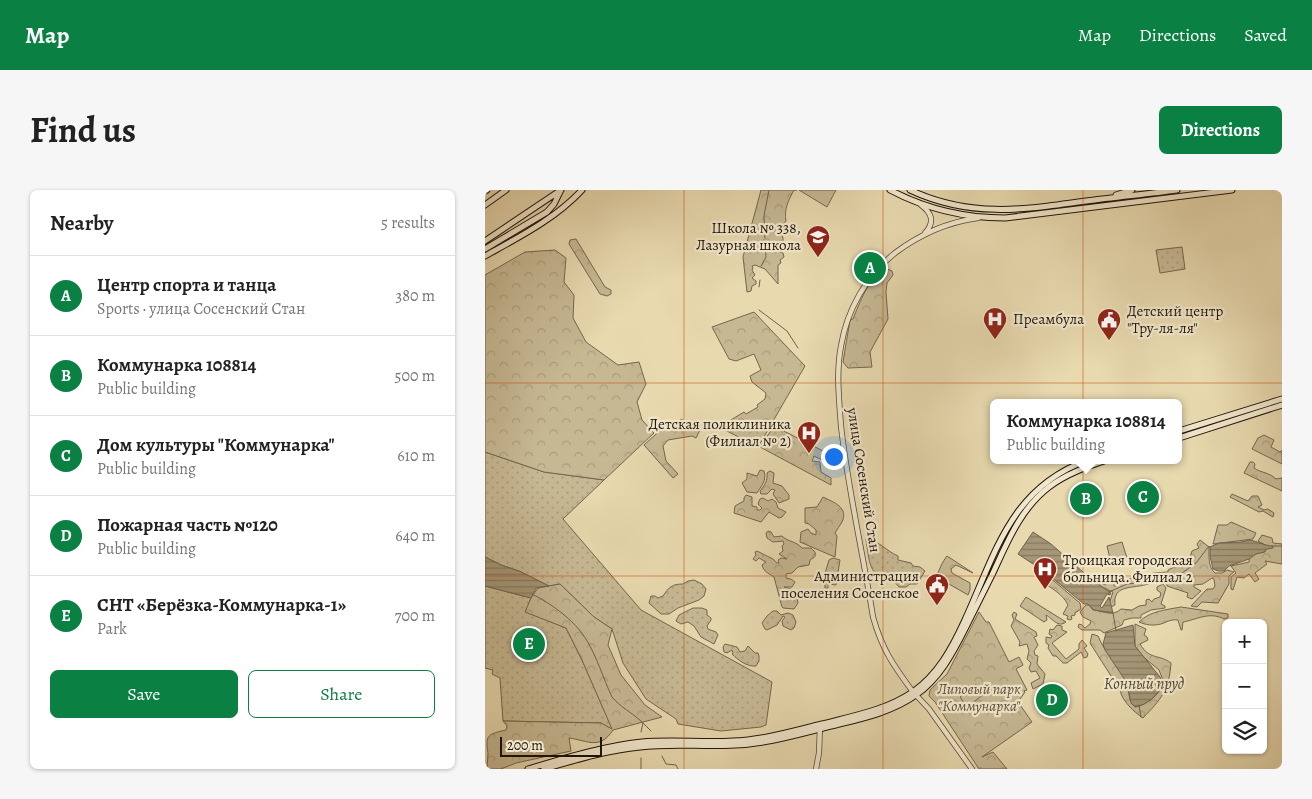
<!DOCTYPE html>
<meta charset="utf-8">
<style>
body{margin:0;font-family:Alegreya,serif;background:#f6f6f6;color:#222}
.controls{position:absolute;right:15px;bottom:15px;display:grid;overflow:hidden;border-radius:8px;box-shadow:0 1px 4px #0004}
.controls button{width:45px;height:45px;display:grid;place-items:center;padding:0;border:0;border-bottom:1px solid #e0e0e0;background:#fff;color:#222;font:25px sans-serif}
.scale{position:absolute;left:15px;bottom:12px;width:102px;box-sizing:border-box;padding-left:5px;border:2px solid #211508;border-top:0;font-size:14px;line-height:18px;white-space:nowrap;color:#211508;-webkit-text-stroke:4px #f0e6cb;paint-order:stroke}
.you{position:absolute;left:348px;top:266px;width:18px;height:18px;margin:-12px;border:4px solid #fff;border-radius:50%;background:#1a73e8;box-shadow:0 0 0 8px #1a73e833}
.badge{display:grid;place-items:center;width:32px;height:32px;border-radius:50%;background:#0b8043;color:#fff;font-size:16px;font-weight:700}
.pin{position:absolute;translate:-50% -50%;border:2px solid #fff;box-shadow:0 1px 5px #0006}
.popup{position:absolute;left:505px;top:209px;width:192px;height:65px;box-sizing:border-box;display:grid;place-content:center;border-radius:8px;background:#fff;filter:drop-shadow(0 1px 4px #0005);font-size:16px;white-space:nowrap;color:#767676}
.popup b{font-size:19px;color:#222}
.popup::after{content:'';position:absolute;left:50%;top:100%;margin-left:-10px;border:10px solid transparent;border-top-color:#fff}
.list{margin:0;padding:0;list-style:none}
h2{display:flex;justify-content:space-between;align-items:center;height:65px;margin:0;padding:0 20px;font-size:21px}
h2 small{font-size:16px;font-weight:400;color:#767676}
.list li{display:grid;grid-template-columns:32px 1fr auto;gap:15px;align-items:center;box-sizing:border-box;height:80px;padding:0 20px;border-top:1px solid #e0e0e0}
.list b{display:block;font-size:19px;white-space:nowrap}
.list p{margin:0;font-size:16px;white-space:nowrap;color:#767676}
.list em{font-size:16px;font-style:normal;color:#767676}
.actions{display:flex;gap:10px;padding:15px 20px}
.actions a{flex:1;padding:11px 0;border:1px solid #0b8043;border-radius:8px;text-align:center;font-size:18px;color:#0b8043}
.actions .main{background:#0b8043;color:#fff}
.icon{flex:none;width:28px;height:28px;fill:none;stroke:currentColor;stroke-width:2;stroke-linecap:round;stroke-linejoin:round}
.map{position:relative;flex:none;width:797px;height:579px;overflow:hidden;border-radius:8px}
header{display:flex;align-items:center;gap:30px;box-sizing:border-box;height:70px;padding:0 25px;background:#0b8043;color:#fff}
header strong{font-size:24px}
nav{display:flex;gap:28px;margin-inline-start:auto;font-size:18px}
.intro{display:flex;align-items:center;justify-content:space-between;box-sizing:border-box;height:120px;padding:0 30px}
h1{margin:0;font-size:35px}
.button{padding:12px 22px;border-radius:8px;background:#0b8043;color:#fff;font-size:18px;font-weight:700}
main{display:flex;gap:30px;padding:0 30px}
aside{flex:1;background:#fff;border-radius:8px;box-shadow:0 1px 4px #0004}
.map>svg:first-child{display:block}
</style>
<header>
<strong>Map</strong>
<nav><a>Map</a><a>Directions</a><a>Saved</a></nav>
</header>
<div class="intro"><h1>Find us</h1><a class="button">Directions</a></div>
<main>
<aside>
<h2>Nearby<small>5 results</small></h2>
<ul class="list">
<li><span class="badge">A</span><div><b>Центр спорта и танца</b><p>Sports · улица Сосенский Стан</p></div><em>380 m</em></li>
<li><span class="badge">B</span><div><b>Коммунарка 108814</b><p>Public building</p></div><em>500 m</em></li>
<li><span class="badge">C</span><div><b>Дом культуры &quot;Коммунарка&quot;</b><p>Public building</p></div><em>610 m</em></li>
<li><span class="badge">D</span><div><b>Пожарная часть №120</b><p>Public building</p></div><em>640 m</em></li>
<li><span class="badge">E</span><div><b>СНТ «Берёзка-Коммунарка-1»</b><p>Park</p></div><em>700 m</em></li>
</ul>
<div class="actions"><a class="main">Save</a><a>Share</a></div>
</aside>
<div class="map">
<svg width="797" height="579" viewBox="0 0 797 579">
<defs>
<pattern id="grass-dots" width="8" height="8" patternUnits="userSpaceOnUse" patternTransform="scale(1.25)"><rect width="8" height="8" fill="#c6b893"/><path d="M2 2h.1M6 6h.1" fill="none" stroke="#aa9d7d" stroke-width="1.8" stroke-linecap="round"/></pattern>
<pattern id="forest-crowns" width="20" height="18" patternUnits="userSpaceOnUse" patternTransform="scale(1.25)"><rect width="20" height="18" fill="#c6b893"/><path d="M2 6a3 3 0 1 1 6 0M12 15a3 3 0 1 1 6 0" fill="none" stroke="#aa9d7d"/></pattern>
<pattern id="water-rules" width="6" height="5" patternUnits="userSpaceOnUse" patternTransform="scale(1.25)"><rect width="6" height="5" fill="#a49676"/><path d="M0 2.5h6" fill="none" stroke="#85795f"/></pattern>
</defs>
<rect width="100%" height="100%" fill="#e8d9af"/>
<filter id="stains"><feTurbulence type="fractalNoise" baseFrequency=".004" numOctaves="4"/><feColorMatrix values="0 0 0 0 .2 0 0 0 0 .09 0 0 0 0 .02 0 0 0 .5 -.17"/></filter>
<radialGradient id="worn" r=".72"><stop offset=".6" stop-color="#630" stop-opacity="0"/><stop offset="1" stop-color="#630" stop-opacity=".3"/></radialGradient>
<path fill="url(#grass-dots)" stroke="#74664e" d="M697,57L700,79L675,83L671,60Z
M0,262L59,282L119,290L78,329L156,420L287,492L281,535L276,537L236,541L193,534L191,529L161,509L138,473L127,439L109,427L75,394L64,396L34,381L16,375L0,367Z
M381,349C395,351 401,361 413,366V370L426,373L428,376L435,377L440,381L432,394H425L421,397H414L408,390C383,390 384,368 381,349Z
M348,368L355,370L351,395L343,394V398H340L339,387L344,370Z
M209,390L217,394L221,399L219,406L214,410L193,418L184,424H176L164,413L166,406H170L173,408L178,406C184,397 187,394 198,394L203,391Z
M0,396L46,408L41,422L81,438L97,470L128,540L116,533L18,531L15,488L7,484L8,480L0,478Z
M208,418H217L222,420V425L226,428V430L222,436L223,439L231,442L233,445L229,454L216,447L209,436L203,432L196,434L191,431L194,425Z
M288,421H292L296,425L303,423L308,425L311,432L309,438L306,440L298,436L297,431L300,427L298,426L292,435L282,440L280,439L277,433L282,426Z
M240,454L252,457L255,462L260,461L263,456L270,463H273L274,466V471L271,476C262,477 253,470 247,464L248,463L247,460L242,463L239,462L238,457Z"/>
<path fill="url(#forest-crowns)" stroke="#74664e" d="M276,0H312H309C303,11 299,19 301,31L295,39L298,48V53H294V61L298,63L299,67L295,70L296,73L293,75V94L280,79L270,75L267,76L268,78L267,80L270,85L267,88L271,91V94L267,96L266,101L262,102L258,67Z
M91,49L120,97L126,100V104L122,106L115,104L84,54L85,50Z
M70,60L81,68L79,92L89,105L88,128L101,152L133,175L154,172L161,194L152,212L157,230L169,243L119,290L59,282L0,262V85L40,62Z
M400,78L407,81L408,85L402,93L401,102L403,129L385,162L387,177L363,178L358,172L365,130L368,129C374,114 384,87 400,78Z
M269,122L320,176L273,257L236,238L241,233L259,222L261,224L273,217L272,215L280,209L281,203L267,192L265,186L276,180L269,164L251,171L244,169L227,137Z
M196,229L215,240L211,248L207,246L183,250L178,256L181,271L193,284L188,288L159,255L182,234L194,233Z
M289,236L346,265L347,270L343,273L329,266L327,271L335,272L336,282L346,288V295L275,257Z
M779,245L789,250L786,257L795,262L797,260V274L767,259L773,248Z
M765,272H768L770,274L769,278C776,283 784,282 791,289L797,288V301L759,283Z
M275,280L279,281C282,291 276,296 272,303L262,302L257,293L262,289V283L272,286Z
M285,281L289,283L288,293L297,296L304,305V309L294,313L288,304L290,300L287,299L282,304H276L275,301C279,296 283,291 282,283Z
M747,304L763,311L767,306H773L777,315L773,317L779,320L783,319L789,323L788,327L778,321L774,322L745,307Z
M261,305L267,307V316L272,317V320H275L277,318L273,314L275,309L278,308L283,311L287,309L291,312L293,318L301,322L297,327L294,328L284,322L276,332L249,323L250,316L259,311V308Z
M338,307C348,312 364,317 357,332C355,336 352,339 350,343L352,346L350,367L315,352L316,342L323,339L326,343L331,345V340L324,334L320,333V318L332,317Z
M746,332L771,343L768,349L728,354L733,335H742Z
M283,341L286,342L289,347L297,346C303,352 311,351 317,358H326L330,362C331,368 329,367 325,370L324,375L313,377L307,383L301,384V388L306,389L310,392L307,397H299C305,398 309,400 309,407L312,408L313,413L309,419L298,418L297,417L289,387C283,383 279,382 277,375L281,372L274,368L271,371L268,369L271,365L270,362L272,361L288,369L292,373H294L293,370L296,368L302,369L294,364L298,361L297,356L299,354L298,351L288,352L282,348L281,343Z
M777,345L787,348L788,353L797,354V374L780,371L782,374L770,383L774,389L770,392L764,384L759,388L752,387L748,400L746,399V387L751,383L746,376L764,372L765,364H767L780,362L782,356L773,351Z
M715,350L724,357C724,366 723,377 730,383H737L742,380L749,382L744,386V394L733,413L717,412L712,417L706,416L722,399H728L730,396L729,389L727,388L718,394L709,395V397L716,401L707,409L702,407L703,403L682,396L681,391C671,390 663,395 654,396C641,398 628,398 630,415L626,417H623L628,402L614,396L616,393L620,395L624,391L629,393V396H630L646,388L660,389L668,383L683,382V380C691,376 697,374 704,370L707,361L714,358L712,354Z
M462,366L488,383L471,375L466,379L467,383L485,393V400L483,405L452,387C453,381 458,371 462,366Z
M561,386H563L595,413L596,419L590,423V425L586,426L587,429L585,430L582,429L583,426L578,424L583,415C578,404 566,398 556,391Z
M75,394L109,427L127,439L123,455L136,485L160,515L177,527L128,540C115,560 104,551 84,548L86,561L31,573L16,579H2C2,574 3,568 3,563C0,545 3,544 21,540L22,536L18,531L116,533L127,539L97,470L81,438L40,422L46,408L53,398Z
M678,394L681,398L676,414L680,416V418L666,420L656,425V428H647L639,430L637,435L619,443L615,440H597L593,437L594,434L597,435L600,438L605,434L606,431L598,427L595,422L601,415H604L608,420C618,421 628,427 636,419L647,420L654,416L661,415V410L664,409L667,412L669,409L675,407L676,403L672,400V397Z
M541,407L581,432C573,438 568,429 561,425L562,430L559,432L535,416Z
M696,417L743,424V428L739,429C724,421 711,430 698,432L697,440H696L693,430C686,429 682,432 676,434C667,436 661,435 654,432C665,421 680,420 696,417Z
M494,422L501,432H504L524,472L534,467L538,475L531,479L542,500L539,501L540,502L533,512L547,532L497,567L508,562L522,579H494L450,512L444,506L445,500L462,484Z
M529,422L532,424L530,429L551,442L552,446L549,447L553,455L549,461L550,465L553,466L552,474L560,484L558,494L548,499L546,493L555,488L551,481L546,482L544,478L546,473L542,469L544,461L542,454L534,456L535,452L526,436L529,430L527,425Z
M650,434L661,439L659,445L662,447L663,450L655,454C664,470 674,464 686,473C684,501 676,509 658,528C649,522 637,511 635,500L605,453L607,444L613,446C620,463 633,476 641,491C645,500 642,510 650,517C662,515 674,505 679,493L674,480L656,465L650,456Z
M572,435L577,436V440L582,442L567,453L581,469L594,459V454L597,450L602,456L599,458L603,464L602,467L599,468L596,462L582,473H578L571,466H568L563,458L564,455L561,453V447L566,448L567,446L564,444L565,439L568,440Z"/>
<path fill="#c6b893" stroke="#74664e" d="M314,0H351L342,17Z
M637,352L642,368L626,373L622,356Z
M491,494L499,504L482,517L475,507Z"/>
<path fill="url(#water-rules)" stroke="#70624a" d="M548,342L566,354L607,390L626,403L625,405L622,404L615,416L617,418L624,407L628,423L609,420L603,414H599L560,382L533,364Z
M764,350C773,351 779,356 788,356V358L782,359L779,362L771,364L764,369L744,376L739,381H733L728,379L725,366V357L734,353L756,352Z
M0,367L16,375L34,381L64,396L51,398L46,408L0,396Z
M648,435L650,456L675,487L678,494C673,505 662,515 650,517L646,513L642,493L620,460L618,454L621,443Z"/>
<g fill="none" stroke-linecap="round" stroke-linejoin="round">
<path stroke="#70624a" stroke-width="1" d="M280,48L279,26L284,0
M276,76L281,67L280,52
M274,97L275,90
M274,120L302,141L313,158
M788,356H797
M624,402L642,394L662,392L673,387L697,383L711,373L724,356L725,357
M47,404C67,414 89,430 101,449C112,467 118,488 127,507C135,517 148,523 158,533L156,542
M628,423L631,441
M654,515L656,527
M158,533L166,541
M177,566L181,574L191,575L193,579
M156,579V568"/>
<g stroke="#534632" stroke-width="6">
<path id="tertiary" d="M436,15C447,23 450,32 440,43
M428,502C408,475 397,459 388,427C378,363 363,300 356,236C354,209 351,182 356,156C362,120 381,86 410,63C434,45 463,32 493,28
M431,505L444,519L487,579
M331,579L334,563L335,536"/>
</g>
<g stroke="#211508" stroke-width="7">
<path id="secondary" d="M405,0C441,19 480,28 520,28L747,0
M425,0C485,28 538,20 601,11C631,7 662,4 692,0
M0,1L2,0
M631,5L647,0
M0,15L21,0
M0,51L76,0
M0,59L62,22L69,14L76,0
M0,66C34,47 70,29 97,0
M694,241L797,209
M694,248L797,215
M43,579C80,568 119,556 157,552C187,549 218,553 248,551C278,550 308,541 337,534C368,526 402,520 429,501C453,484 467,458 479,432C511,363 525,298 603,270
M59,579C90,570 123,560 155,557C187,553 218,557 250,555C279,554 307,546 335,539C368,530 403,525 431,505C454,489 468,463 480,439C489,421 498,403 507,385C522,353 535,319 564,297C581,284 601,277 622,270"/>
</g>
<use href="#tertiary" stroke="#f0e6cb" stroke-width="4.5"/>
<use href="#secondary" stroke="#f0e6cb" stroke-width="5"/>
</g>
<path fill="none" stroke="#ca4f0b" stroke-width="1" stroke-opacity="0.55" d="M199,0V579M398,0V579M598,0V579M0,193H797M0,386H797"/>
<defs>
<g id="school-pin" transform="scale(1.25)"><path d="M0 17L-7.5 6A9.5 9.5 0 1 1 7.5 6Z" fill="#8f2418" stroke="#f0e6cb"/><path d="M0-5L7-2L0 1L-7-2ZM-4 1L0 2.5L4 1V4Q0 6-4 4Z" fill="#fff"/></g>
<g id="hospital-pin" transform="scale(1.25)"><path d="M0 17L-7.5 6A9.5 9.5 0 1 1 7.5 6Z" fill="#8f2418" stroke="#f0e6cb"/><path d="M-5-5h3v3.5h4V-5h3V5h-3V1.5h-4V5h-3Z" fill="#fff"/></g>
<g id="civic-pin" transform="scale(1.25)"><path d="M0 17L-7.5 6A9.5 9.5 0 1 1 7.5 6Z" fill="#8f2418" stroke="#f0e6cb"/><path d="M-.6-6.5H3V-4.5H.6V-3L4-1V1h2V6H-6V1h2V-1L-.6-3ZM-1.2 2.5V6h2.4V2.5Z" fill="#fff"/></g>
</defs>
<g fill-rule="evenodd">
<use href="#school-pin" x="333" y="47"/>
<use href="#hospital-pin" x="510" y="129"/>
<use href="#civic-pin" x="624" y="130"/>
<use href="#hospital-pin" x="324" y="243"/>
<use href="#hospital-pin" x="560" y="379"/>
<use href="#civic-pin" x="452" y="395"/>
</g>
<g text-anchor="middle" stroke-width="4.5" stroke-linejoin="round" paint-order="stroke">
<g font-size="15" fill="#211508" stroke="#f0e6cb" text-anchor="end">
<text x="316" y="43">Школа № 338,<tspan x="316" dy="17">Лазурная школа</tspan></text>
<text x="642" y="126" text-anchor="start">Детский центр<tspan x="642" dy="17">"Тру-ля-ля"</tspan></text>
<text x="528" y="134" text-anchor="start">Преамбула</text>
<text x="306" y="239">Детская поликлиника<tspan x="306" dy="17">(Филиал № 2)</tspan></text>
<text x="578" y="375" text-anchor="start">Троицкая городская<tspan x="578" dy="17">больница. Филиал 2</tspan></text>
<text x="434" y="391">Администрация<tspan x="434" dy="17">поселения Сосенское</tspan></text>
</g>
<g font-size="15" fill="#211508" stroke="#f0e6cb">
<text transform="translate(379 290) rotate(81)" y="5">улица Сосенский Стан</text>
</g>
<g font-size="15" font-style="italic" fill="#5b4e39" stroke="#f0e6cb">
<text x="494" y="504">Липовый парк<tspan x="494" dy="17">"Коммунарка"</tspan></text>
</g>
<g font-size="16" font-style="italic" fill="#554934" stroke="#f0e6cb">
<text x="659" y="499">Конный пруд</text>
</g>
</g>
<rect width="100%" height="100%" filter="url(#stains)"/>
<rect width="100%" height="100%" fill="url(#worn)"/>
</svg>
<div class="controls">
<button>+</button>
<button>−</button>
<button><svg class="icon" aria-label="layers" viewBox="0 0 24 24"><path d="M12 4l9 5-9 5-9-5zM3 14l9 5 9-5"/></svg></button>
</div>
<div class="scale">200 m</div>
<div class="you"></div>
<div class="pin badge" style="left:385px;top:78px">A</div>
<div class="pin badge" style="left:601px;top:309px">B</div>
<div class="popup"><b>Коммунарка 108814</b>Public building</div>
<div class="pin badge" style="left:658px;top:307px">C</div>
<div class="pin badge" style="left:567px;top:510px">D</div>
<div class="pin badge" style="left:44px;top:454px">E</div>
</div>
</main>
